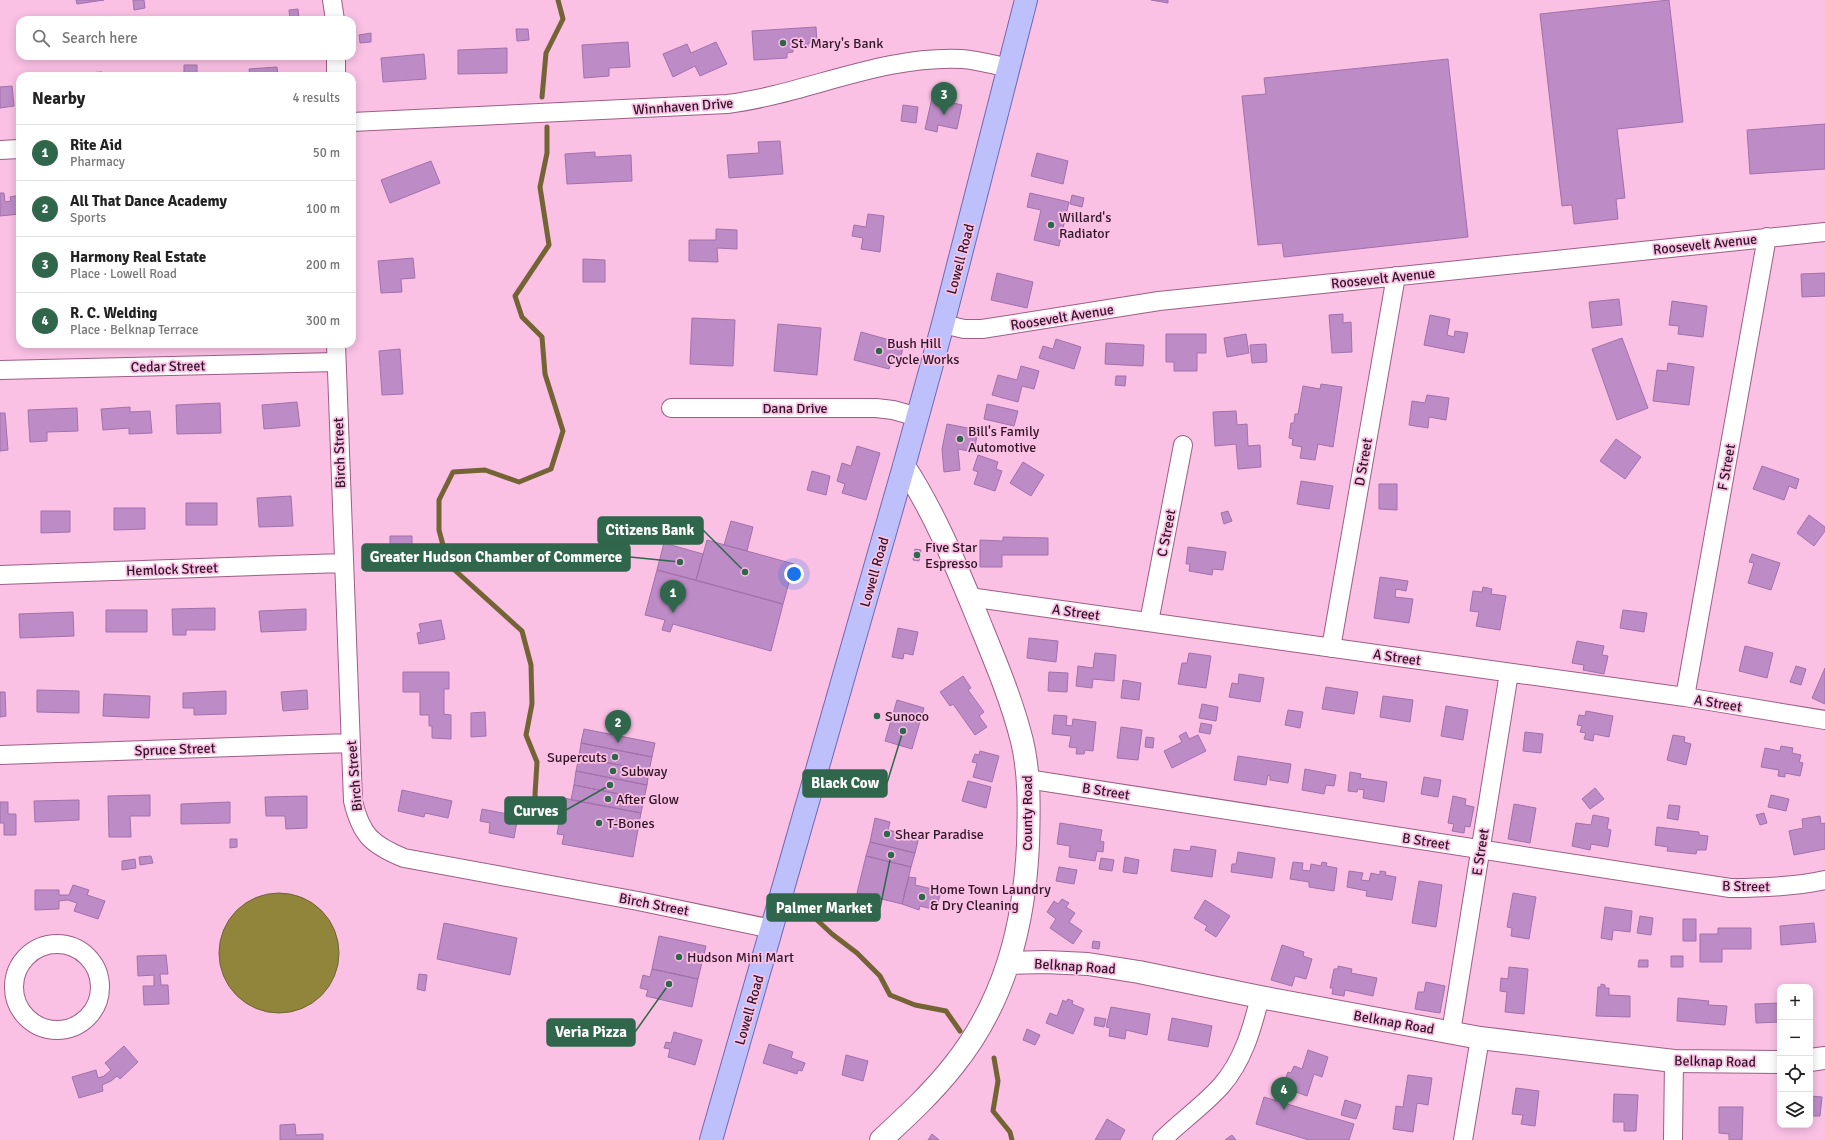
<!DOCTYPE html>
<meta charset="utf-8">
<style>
body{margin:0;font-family:Signika,sans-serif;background:#f6f6f6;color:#222}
.controls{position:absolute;right:12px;bottom:12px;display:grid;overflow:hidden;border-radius:8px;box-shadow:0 2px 10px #0003}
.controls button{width:36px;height:36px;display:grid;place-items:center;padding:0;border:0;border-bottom:1px solid #e0e0e0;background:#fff;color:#222;font:20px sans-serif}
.you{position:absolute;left:794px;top:574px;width:14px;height:14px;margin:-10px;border:3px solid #fff;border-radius:50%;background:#1a73e8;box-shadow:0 0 0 6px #1a73e833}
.badge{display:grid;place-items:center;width:26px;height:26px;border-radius:50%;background:#30664c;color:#fff;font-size:13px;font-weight:700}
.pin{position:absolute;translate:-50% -33px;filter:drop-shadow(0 1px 2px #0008)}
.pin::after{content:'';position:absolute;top:21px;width:14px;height:12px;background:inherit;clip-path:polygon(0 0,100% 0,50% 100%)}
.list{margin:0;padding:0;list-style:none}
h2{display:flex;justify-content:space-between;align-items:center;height:52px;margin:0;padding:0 16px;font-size:17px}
h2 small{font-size:13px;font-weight:400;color:#767676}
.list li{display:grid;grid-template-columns:26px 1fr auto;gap:12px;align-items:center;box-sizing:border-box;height:56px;padding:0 16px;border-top:1px solid #e0e0e0}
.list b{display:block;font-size:15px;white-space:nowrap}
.list p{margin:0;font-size:13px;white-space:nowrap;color:#767676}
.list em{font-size:13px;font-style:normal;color:#767676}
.icon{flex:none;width:22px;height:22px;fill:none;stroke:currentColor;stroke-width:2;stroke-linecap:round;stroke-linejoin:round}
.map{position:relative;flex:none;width:1825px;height:1140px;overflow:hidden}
.search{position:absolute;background:#fff;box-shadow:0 2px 10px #0003;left:16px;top:16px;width:340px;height:44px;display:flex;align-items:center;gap:10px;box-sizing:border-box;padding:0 14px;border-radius:12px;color:#767676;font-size:15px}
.panel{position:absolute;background:#fff;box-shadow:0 2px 10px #0003;left:16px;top:72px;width:340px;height:276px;border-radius:12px}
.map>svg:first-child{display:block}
</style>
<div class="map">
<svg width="1825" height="1140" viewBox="0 0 1825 1140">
<rect width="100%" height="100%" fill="#fac1e5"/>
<path fill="#90853a" stroke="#746435" d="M219 953a60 60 0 1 1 120 0a60 60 0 1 1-120 0Z"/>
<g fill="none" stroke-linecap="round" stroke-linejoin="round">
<path stroke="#746435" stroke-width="5" d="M542,97L546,53L563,19L558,0
M543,818L537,810L535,795L537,762L526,735L532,704L531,665L522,631L448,564L439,530V500L453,472L485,470L519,482L551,469L563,431L545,374L542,337L522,317L515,296L549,245L540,187L547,153V127
M799,903L832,934L857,953L880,976L890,995L915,1005L946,1011L960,1031
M994,1058L998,1081L993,1111L1010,1132L1012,1140"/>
</g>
<path fill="#bd8cc7" stroke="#a271ab" d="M76,0H104L77,4Z
M133,0H144L145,8L134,10Z
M1151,0H1168V3Z
M1669,0L1683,122L1617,129L1625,198L1616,199L1618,219L1574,224L1572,205L1562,206L1540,14Z
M298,9L299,19L290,20L289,10Z
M816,27L817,43H808V47L793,48V52L787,53V58L754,60L752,31Z
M516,29H528L529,40L517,41Z
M371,33V42L360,43L359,35Z
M628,42L630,67L609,68V76L584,78L582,45Z
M716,42L727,64L700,76L695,66L673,77L663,54L687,44L691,53Z
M507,48V73L458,74V50Z
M424,54L426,79L383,82L381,58Z
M1448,59L1468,237L1284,257L1282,243L1258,245L1242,96L1266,94L1264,78Z
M184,65H197V76H150L184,74Z
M277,67L278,76H250L249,69Z
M102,72V76H88L87,73Z
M12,86L14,106L0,108V87Z
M932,98L962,105L957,129L938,125L937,132L925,129Z
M903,105L918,107L916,123L901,121Z
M1825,124V169L1750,174L1747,130Z
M780,141L783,174L729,178L727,155L759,153L758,142Z
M595,152V157L631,155L632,181L567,184L565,154Z
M1037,153L1068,161L1063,184L1031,176Z
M431,161L440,183L390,203L381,180Z
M0,193H4L5,202L11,201L10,197L20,195V214L0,216Z
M1030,193L1069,202L1059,246L1034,240L1041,210L1027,207Z
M1072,195L1084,198L1082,207L1070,204Z
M868,214L884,216L880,252L861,249L863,238L852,236L854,225L866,227Z
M716,229L737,230V249L717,248L718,262L689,261V240H716Z
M413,258L415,278L401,279L402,292L381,293L378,261Z
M583,259L605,260V282H583Z
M997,273L1033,282L1027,308L991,300Z
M1825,273V296L1802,297L1801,274Z
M1619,299L1622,325L1592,328L1589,302Z
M1672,301L1707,306L1703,337L1678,334L1679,326L1669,325Z
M1343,314V323L1351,322L1352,352L1332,353L1329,315Z
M1430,315L1450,319L1447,335L1454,337L1455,331L1468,333L1464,353L1424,345Z
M692,318L735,320L733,366L690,364Z
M778,324L821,328L817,375L774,371Z
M861,332L904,344L900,360L892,358L889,369L854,360Z
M1166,334H1206V353H1197V371H1174V362H1166Z
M1246,334L1249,353L1227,357L1224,338Z
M1622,338L1648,408L1617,420L1592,349Z
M1056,339L1081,347L1074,369L1039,358L1043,346L1053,349Z
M1106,343L1144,345L1143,366L1105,364Z
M1266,344L1267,362L1252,363L1250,345Z
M400,349L403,394L382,395L379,351Z
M1668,363L1694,367L1689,405L1653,401L1657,370L1667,371Z
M1021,366L1039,371L1034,389L1022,386L1018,402L992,395L998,375L1017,380Z
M1116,376H1126L1125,386L1115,385Z
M1321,384L1342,387L1333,447L1318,444L1315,460L1300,458L1302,447L1292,445L1293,439L1289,438L1291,423H1294L1295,414H1298L1303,386L1320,389Z
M1427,395L1449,398L1446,420L1429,417L1428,428L1409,425L1412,401L1425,403Z
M297,402L300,426L264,429L262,405Z
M220,403L221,433L177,434L176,405Z
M987,404L1018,411L1014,426L984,419Z
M130,407V412L150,411L152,433L129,434V428L103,430L101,409Z
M77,408L78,431L47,432V441L30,442L28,410Z
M1236,411L1237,425L1247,424L1248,446L1260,445L1261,467L1238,469L1236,444L1215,446L1213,412Z
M0,413H5L8,450L0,451Z
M947,424L978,430L974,452L958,449L960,470L944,472L942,449Z
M1616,439L1641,457L1625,479L1600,461Z
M857,446L880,453L866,500L842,493L845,484L837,481L842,463L851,466Z
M978,455L998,462L996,469L1002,471L995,491L974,484L978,472L973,470Z
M1023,462L1044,475L1031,496L1010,483Z
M1762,466L1799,479L1796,489L1789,486L1784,500L1753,489Z
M812,471L830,476L826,495L807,490Z
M1301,481L1333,486L1329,509L1297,504Z
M1379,484H1397V510L1379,509Z
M291,496L293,526L259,527L257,498Z
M186,503H217V525H186Z
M114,508H145V529L114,530Z
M41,511H70V532L41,533Z
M1228,511L1232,521L1224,524L1221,513Z
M1809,515L1825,527V531L1814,546L1797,533Z
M731,521L753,527L747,551L724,545Z
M390,536H412V553H422V568H386V551H390Z
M1003,537L1048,538V555H1002V567H980V540L1003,541Z
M707,540L794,564L783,604L696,580Z
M664,543L703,554L696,580L657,570Z
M1188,547L1226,552L1223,570L1213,569L1212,575L1189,571L1190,564H1186Z
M915,549L921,550L919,561L913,560Z
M1752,554L1780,563L1771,590L1748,583L1754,563L1749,562Z
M657,570L783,604L771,651L673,624L670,632L662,630L665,620L645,615Z
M1380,577L1408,581L1406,591L1396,589L1395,597L1413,599L1409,623L1374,618Z
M1483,587L1492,589L1491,594L1506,596L1500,630L1476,626L1479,612L1470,611L1473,591L1482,592Z
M215,608V630H186V635H173L172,609Z
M306,609V630L261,632L259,611Z
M106,610H147V632H106Z
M1623,610L1647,613L1644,632L1620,628Z
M73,612L74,636L20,638L19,614Z
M441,620L445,639L419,644L417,633L421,632L419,624Z
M898,628L918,632L913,655L904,653L903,659L892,657Z
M1029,638L1058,641L1056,662L1027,658Z
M1577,641L1604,646L1602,655L1608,656L1604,674L1583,670L1584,665L1572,663Z
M1745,646L1773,653L1767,678L1739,671Z
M1095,653L1116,655L1114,681L1093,679L1092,688L1076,686L1078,666L1093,668Z
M1189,653L1211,656L1206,688L1178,684L1182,663H1187Z
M1796,666L1806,669L1801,685L1790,682Z
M1825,668V704L1812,698Z
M403,672H449V689H444V714L451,715V739L432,738V726H429V715H420V692H403Z
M1049,672L1068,673L1067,692L1048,691Z
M1239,674L1264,678L1260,702L1229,697L1232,683L1238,684Z
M963,676L971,688L968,690L984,712L979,716L987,727L975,735L953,704L950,706L940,692Z
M1123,680L1141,683L1139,700L1121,698Z
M1326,687L1358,692L1354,714L1322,709Z
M37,690L79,691V713L37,712Z
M307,690L308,709L283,711L281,692Z
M226,691V714L194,715V708H183V693Z
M0,692H5L6,716L0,717Z
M104,694L150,696L149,718L103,716Z
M1383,696L1413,700L1410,722L1380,717Z
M897,700L924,708L912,749L885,741Z
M1202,704L1218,707L1216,721L1199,718Z
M1446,706L1468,710L1463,740L1441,736Z
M1288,710L1303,712L1300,728L1285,725Z
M1586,711L1613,716L1609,737L1594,734L1593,741L1584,739L1586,733L1580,732L1582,726L1577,725L1579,715L1585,716Z
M485,712L486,736L471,737V713Z
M1054,715L1067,716L1066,725L1072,726L1073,719L1096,722L1093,751L1085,750L1084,754H1076L1077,748L1069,747L1071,736L1052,734Z
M1201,723L1212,725L1210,734L1199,732Z
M1121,727L1142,730L1138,760L1117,758Z
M584,729L655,743L652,757L581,743Z
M1186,732L1189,739L1198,735L1206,751L1172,768L1164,751L1182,742L1179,736Z
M1525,732L1543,734L1541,753L1523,751Z
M1673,735L1685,737L1684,742L1691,744L1686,765L1667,760Z
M1146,737L1154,738L1153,748L1145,747Z
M581,743L652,757L649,771L579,757Z
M1781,746L1793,748L1792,753L1801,755L1799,762L1803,763L1800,776L1785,773V777L1778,776L1779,770L1761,767L1765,748L1780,751Z
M980,751L999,756L992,782L973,777L977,763L972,762L975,754L979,755Z
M1238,756L1291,764L1288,783L1270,780V776L1268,775L1266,785L1234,780Z
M579,757L649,771L647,785L576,771Z
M1305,769L1336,775L1334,786L1326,785L1324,794L1302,790Z
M576,771L647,785L644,799L574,785Z
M1350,772L1361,774L1360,778L1387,782L1384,802L1363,798L1364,790L1358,789L1357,792L1348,791Z
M1424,777L1441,780L1438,797L1421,794Z
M968,781L991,787L986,808L962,801Z
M574,785L644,799L641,813L571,800Z
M1595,788L1604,799L1590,809L1582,799Z
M402,790L452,801L448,818L425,813L424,817L398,811Z
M150,795V816H130L131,837H109L108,796Z
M1771,795L1789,799L1786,811L1768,807Z
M307,796V828L286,829L285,816H266L265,797Z
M1453,796L1466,799L1465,805L1474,807L1470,827L1465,826L1464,833L1452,831L1454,824L1448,823Z
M564,798L641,813L633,857L562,844L564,835L557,834Z
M79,800V820L35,822L34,801Z
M0,802H8V814H16V835H4V823H0Z
M230,802V823L181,824V804Z
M1514,804L1536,808L1530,843L1508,839Z
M1669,805L1680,806L1678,820L1667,818Z
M482,809L518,816L514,838L489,833L490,823L480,821Z
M1764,813L1767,823L1760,825L1756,815Z
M1593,815L1609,818L1607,829L1611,830L1608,847L1591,844L1590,850L1572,846L1576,823L1591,825Z
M1820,816L1821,824L1825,823V849L1794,855L1789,831L1803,828L1802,819Z
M875,818L890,822L888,830L919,837L915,853L870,842Z
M1060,823L1102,830L1100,841L1104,842L1103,852L1097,851L1095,861L1069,857L1070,846L1057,844Z
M1657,827L1699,832V835L1708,836L1706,850H1697L1696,854L1667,851L1668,847L1655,845Z
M230,839H237V847L230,848Z
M870,842L915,853L911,867L866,856Z
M1191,846L1216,850L1212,877L1171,871L1174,849L1190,851Z
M1238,852L1275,858L1272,878L1231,872L1232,864H1236Z
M151,856L153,863L140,865L139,857Z
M866,856L911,867L902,904L857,893Z
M1125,857L1139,860L1137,874L1123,872Z
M1101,858L1114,860L1112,871L1099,869Z
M135,859L136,868L122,870V861Z
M1293,862L1303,863L1302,870L1310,871L1311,864L1321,866L1322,862L1327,863L1326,866L1337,868L1334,891L1309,887V882L1290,879Z
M1059,867L1077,870L1074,884L1056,881Z
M1349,871L1363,873L1361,880L1369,881L1371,873L1380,875V871L1386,872L1385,875L1396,877L1392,900L1366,896L1367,891L1347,887Z
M909,877L916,878L915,885L941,891L936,910L920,906L919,910L902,904Z
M1419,881L1442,885L1436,927L1412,923Z
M73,885L89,890L87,895L105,901L98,919L74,911L77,903L68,900L59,901V909L35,910V890H59V895H69Z
M1513,893L1536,897L1529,939L1511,936L1512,928L1507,927Z
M1062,899L1069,903L1066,907L1075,913L1069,922L1082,931L1073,944L1050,928L1056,919L1047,912L1054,901L1058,904Z
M1205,900L1230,916L1216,937L1205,930L1207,926L1194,918Z
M1605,907L1632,911L1630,932L1613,930L1612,940L1601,938Z
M1640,916L1653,918L1651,935L1637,933Z
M1683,919H1696V941H1683Z
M444,923L517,938L510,975L437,959Z
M1814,923L1816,942L1781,945L1780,926Z
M1718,928H1751V949H1722V962H1700V934H1718Z
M659,936L706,946L698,979L652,969Z
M1093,941L1100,942L1099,949L1092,948Z
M1282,945L1304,952L1303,956L1312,959L1306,979L1295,976L1292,986L1271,980Z
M166,955L168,974H160L161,985H168L169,1004L144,1005L143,986H154V975L138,976L137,956Z
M1671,956H1683V967H1671Z
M1639,960H1648V967H1638Z
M1338,966L1352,969L1351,973L1377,978L1373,996L1345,990L1344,996L1332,994L1333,988H1330L1334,969H1338Z
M1509,967L1528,969L1524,1014L1505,1012L1507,992L1500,991L1501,978L1508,979Z
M652,969L698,979L692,1007L646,996L648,990L640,988L643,975L650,977Z
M419,974L427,975L425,991L417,989Z
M1426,982L1445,986L1440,1013L1415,1009L1418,992H1424Z
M1601,984L1605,985V988H1609V995L1630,996V1017L1596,1016L1598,987H1601Z
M1678,998L1709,1001L1708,1005L1727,1006L1725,1025L1677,1021Z
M1068,999L1073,1001L1072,1004L1084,1009L1073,1034L1046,1023L1050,1013L1057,1016L1063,1000L1066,1002Z
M1780,1003V1022L1756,1023L1755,1004Z
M1111,1007L1150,1014L1147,1035L1126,1030L1125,1039L1109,1036L1110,1028L1106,1027Z
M1095,1017L1106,1019L1104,1027L1094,1025Z
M1172,1018L1212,1026L1208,1047L1168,1040Z
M1027,1029L1040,1035L1035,1045L1023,1040Z
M674,1032L702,1040L695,1065L668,1057L670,1049L664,1048L666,1042L671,1043Z
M769,1044L793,1052L791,1058L805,1063L802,1071L798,1070L797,1074L763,1063Z
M124,1046L138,1062L120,1079L117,1076L111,1081L102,1085L103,1091L79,1098L72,1077L96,1070L98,1078L104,1076L111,1070L105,1063Z
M1308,1050L1328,1057L1322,1077L1314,1074L1307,1096L1288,1089L1290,1081L1285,1080L1288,1072L1291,1073L1294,1066L1302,1069Z
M846,1055L868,1061L863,1081L842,1075Z
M1408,1075L1432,1078L1428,1105L1417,1103L1413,1132L1393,1129L1396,1106L1403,1107Z
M1516,1088L1539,1091L1535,1126L1521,1124L1523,1115L1512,1114Z
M1614,1094L1638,1095L1636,1131H1624V1122H1613Z
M1810,1096L1822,1097L1820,1116H1810Z
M1264,1097L1354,1124L1349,1140H1309L1256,1124Z
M1345,1100L1361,1105L1356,1119L1341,1115Z
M1719,1107H1743L1742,1140H1729V1134L1719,1133Z
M1107,1119L1125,1130L1120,1140H1095Z
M295,1124L296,1135L323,1134V1140H280V1125Z
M932,1134L939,1140H928Z
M1232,1135L1236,1140H1225Z"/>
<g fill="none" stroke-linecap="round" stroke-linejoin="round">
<g stroke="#9d5d87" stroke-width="20">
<path id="street" d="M332,0L335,20
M336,76V56
M352,122L727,104C806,94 881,55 962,59C978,60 994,65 1009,68
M0,150L20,149
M943,324L964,329H982L1159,301L1825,232
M336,344L353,801C361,835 372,845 404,858L638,901L772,929
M0,370L336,362
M671,408H876L893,410L918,417
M0,575L343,563
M969,597L1685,697L1825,720
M1149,622L1183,445
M1331,648L1396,276
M1685,697L1767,237
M0,755L350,743
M1027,779L1730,888C1762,888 1793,887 1825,880
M14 987a43 43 0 1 1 86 0a43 43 0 1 1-86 0Z
M1451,1032L1509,673
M1162,1140C1181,1121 1203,1106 1221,1086C1243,1061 1252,1029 1260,997
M1463,1140L1480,1038
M1673,1140L1674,1061"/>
</g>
<g stroke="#9d5d87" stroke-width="24">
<path id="secondary" d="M1010,963L1045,962L1088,964L1139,972L1260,997L1480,1038L1674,1061L1780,1062
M1810,1060L1825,1058
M881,1140C907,1116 932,1093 954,1065C1005,1001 1024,926 1028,845C1029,811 1030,774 1022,741C1011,697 993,656 976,614C955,563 934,512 904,466"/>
</g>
<g stroke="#7169af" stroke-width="24">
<path id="primary" d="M711,1140L904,466L943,324L1026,0"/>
</g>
<use href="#street" stroke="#fff" stroke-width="18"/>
<use href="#secondary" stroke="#fff" stroke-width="22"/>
<use href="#primary" stroke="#bec0fb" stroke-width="22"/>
</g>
<g fill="#30664c" stroke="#fac1e5" stroke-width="1.5">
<circle cx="783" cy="43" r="4"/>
<circle cx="1051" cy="225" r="4"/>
<circle cx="879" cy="351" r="4"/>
<circle cx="960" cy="439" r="4"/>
<circle cx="917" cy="555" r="4"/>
<circle cx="877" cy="716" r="4"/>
<circle cx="615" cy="757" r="4"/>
<circle cx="613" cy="771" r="4"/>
<circle cx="608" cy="799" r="4"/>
<circle cx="599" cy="823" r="4"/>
<circle cx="887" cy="834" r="4"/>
<circle cx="922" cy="897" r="4"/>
<circle cx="679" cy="957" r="4"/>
</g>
<g text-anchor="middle" stroke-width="3.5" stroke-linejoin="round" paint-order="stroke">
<g font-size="14" fill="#311628" stroke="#fac1e5" text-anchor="start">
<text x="791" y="48">St. Mary's Bank</text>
<text x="1059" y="222">Willard's<tspan x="1059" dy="16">Radiator</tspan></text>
<text x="887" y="348">Bush Hill<tspan x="887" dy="16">Cycle Works</tspan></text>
<text x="968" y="436">Bill's Family<tspan x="968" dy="16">Automotive</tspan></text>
<text x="925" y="552">Five Star<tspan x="925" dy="16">Espresso</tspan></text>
<text x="885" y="721">Sunoco</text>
<text x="607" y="762" text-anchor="end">Supercuts</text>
<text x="621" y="776">Subway</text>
<text x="616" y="804">After Glow</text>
<text x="607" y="828">T-Bones</text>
<text x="895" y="839">Shear Paradise</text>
<text x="930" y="894">Home Town Laundry<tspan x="930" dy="16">&amp; Dry Cleaning</tspan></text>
<text x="687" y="962">Hudson Mini Mart</text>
</g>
<g font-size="14" fill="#311628" stroke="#fac1e5">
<text transform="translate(683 106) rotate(-4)" y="5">Winnhaven Drive</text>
<text transform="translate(1705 244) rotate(-6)" y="5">Roosevelt Avenue</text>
<text transform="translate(960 259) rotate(-75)" y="5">Lowell Road</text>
<text transform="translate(1383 278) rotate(-6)" y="5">Roosevelt Avenue</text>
<text transform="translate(1062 317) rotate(-9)" y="5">Roosevelt Avenue</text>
<text transform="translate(168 366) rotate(-1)" y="5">Cedar Street</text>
<text x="795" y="413">Dana Drive</text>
<text transform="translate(339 453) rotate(-92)" y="5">Birch Street</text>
<text transform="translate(1363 462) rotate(-80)" y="5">D Street</text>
<text transform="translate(1726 467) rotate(-80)" y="5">F Street</text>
<text transform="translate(1166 533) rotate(-79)" y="5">C Street</text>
<text transform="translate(172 569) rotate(-2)" y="5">Hemlock Street</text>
<text transform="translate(874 572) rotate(-74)" y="5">Lowell Road</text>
<text transform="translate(1076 612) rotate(8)" y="5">A Street</text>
<text transform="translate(1397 657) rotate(8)" y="5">A Street</text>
<text transform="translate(1718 703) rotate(9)" y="5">A Street</text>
<text transform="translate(175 749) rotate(-2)" y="5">Spruce Street</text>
<text transform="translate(354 776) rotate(-95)" y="5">Birch Street</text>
<text transform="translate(1106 791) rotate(9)" y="5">B Street</text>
<text transform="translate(1027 813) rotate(-90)" y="5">County Road</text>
<text transform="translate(1426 841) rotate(9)" y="5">B Street</text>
<text transform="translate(1480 852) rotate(-81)" y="5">E Street</text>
<text transform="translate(1746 886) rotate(1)" y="5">B Street</text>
<text transform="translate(654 904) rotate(11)" y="5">Birch Street</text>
<text transform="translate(1075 966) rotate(4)" y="5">Belknap Road</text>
<text transform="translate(749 1010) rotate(-74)" y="5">Lowell Road</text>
<text transform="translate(1394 1022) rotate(10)" y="5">Belknap Road</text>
<text transform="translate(1715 1061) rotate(1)" y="5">Belknap Road</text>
</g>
</g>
<path fill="none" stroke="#30664c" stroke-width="1.5" d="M745 572L703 530M680 562L630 557M903 731L887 783M610 785L566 810M891 855L880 908M669 984L635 1032"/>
<g fill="#30664c" stroke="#fac1e5" stroke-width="1.5">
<circle cx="745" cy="572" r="4"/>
<circle cx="680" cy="562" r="4"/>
<circle cx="903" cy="731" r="4"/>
<circle cx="610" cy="785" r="4"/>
<circle cx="891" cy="855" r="4"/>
<circle cx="669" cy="984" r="4"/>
</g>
<g fill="#30664c" stroke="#30664c" stroke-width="1.5">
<rect x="598" y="517" width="105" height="27" rx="4"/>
<rect x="362" y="544" width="268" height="27" rx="4"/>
<rect x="803" y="770" width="84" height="27" rx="4"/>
<rect x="505" y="797" width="61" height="27" rx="4"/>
<rect x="767" y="894" width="113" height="27" rx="4"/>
<rect x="547" y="1019" width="88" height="27" rx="4"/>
</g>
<g font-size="15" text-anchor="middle" font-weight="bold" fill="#fff">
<text x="650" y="535">Citizens Bank</text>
<text x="496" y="562">Greater Hudson Chamber of Commerce</text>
<text x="845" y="788">Black Cow</text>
<text x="536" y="816">Curves</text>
<text x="824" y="913">Palmer Market</text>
<text x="591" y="1037">Veria Pizza</text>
</g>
</svg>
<div class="controls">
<button>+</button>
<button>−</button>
<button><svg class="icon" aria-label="locate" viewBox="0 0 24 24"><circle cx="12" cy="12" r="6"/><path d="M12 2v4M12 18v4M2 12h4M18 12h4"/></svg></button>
<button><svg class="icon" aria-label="layers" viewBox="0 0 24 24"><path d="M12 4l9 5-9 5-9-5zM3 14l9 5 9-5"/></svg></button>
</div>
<div class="you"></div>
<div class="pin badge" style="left:673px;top:613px">1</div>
<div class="pin badge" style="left:618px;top:743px">2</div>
<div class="pin badge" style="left:944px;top:115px">3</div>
<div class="pin badge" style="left:1284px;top:1110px">4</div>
<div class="search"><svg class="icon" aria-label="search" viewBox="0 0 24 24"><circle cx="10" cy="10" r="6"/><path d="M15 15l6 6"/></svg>Search here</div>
<section class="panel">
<h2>Nearby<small>4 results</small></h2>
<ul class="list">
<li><span class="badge">1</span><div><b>Rite Aid</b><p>Pharmacy</p></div><em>50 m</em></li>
<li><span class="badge">2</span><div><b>All That Dance Academy</b><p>Sports</p></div><em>100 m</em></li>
<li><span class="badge">3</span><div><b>Harmony Real Estate</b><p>Place · Lowell Road</p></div><em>200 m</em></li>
<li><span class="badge">4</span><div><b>R. C. Welding</b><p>Place · Belknap Terrace</p></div><em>300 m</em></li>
</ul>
</section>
</div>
